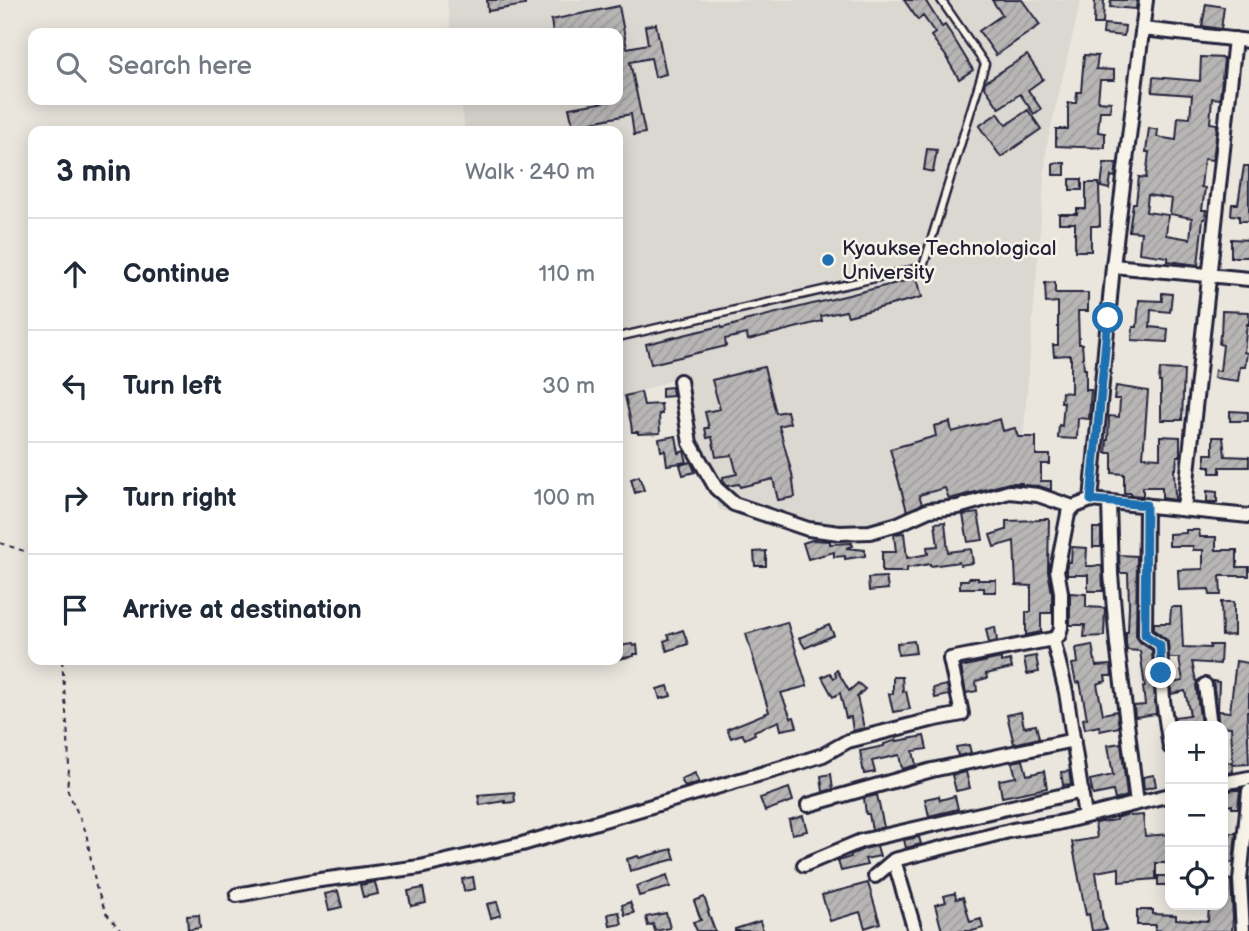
<!DOCTYPE html>
<meta charset="utf-8">
<style>
body{margin:0;font-family:"Balsamiq Sans",sans-serif;background:#f2f2f3;color:#1f2937}
.controls{position:absolute;right:21px;bottom:21px;display:grid;overflow:hidden;border-radius:14px;box-shadow:0 4px 18px #0003}
.controls button{width:63px;height:63px;display:grid;place-items:center;padding:0;border:0;border-bottom:2px solid #e0e1e3;background:#fff;color:#1f2937;font:35px sans-serif}
.stop{position:absolute;width:21px;height:21px;margin:-16px;border:5px solid #1f6fb2;border-radius:50%;background:#fff}
.stop.end{background:#1f6fb2;border-color:#fff;box-shadow:0 2px 7px #0008}
.list{margin:0;padding:0;list-style:none}
h2{display:flex;justify-content:space-between;align-items:center;height:91px;margin:0;padding:0 28px;font-size:30px}
h2 small{font-size:23px;font-weight:400;color:#747a83}
.list li{display:grid;grid-template-columns:46px 1fr auto;gap:21px;align-items:center;box-sizing:border-box;height:112px;padding:0 28px;border-top:2px solid #e0e1e3}
.list b{display:block;font-size:26px;white-space:nowrap}
.list em{font-size:23px;font-style:normal;color:#747a83}
.icon{flex:none;width:38px;height:38px;fill:none;stroke:currentColor;stroke-width:2;stroke-linecap:round;stroke-linejoin:round}
.map{position:relative;flex:none;width:1249px;height:931px;overflow:hidden}
.search{position:absolute;background:#fff;box-shadow:0 4px 18px #0003;left:28px;top:28px;width:595px;height:77px;display:flex;align-items:center;gap:18px;box-sizing:border-box;padding:0 24px;border-radius:14px;color:#747a83;font-size:26px}
.panel{position:absolute;background:#fff;box-shadow:0 4px 18px #0003;left:28px;top:126px;width:595px;height:539px;border-radius:14px}
.map>svg:first-child{display:block}
</style>
<div class="map">
<svg width="1249" height="931" viewBox="0 0 1249 931">
<defs>
<pattern id="building-hatch" width="6" height="6" patternUnits="userSpaceOnUse" patternTransform="scale(1.75)"><rect width="6" height="6" fill="#b8b6b5"/><path d="M-1 1l2-2M0 6l6-6M5 7l2-2" fill="none" stroke="#9e9c9d"/></pattern>
</defs>
<rect width="100%" height="100%" fill="#eae6de"/>
<filter id="ink" filterUnits="userSpaceOnUse"><feTurbulence type="fractalNoise" baseFrequency=".0143" numOctaves="2"/><feDisplacementMap in="SourceGraphic" scale="14" xChannelSelector="R" yChannelSelector="G"/><feConvolveMatrix kernelMatrix="1 2 1 2 8 2 1 2 1" color-interpolation-filters="sRGB"/></filter>
<g filter="url(#ink)">
<path fill="#dbd8d2" d="M447,0H1081L1047,144L1019,491L862,535L719,510L680,377L618,400V131H465L461,100H618V33H451Z"/>
<path fill="url(#building-hatch)" stroke="#22223b" stroke-width="2" fill-rule="evenodd" d="M487,0H525V5L488,11Z
M904,0H925L942,27L945,25L953,37L973,70L959,79L947,59H948L931,36L935,33L923,16L918,20Z
M992,0H1022L1040,25L996,55L979,31L1002,15Z
M1095,0H1104L1103,24H1094Z
M1111,0H1137L1136,9L1110,7Z
M1206,4L1224,7L1221,29L1202,26Z
M619,6L627,48L648,44L645,26L656,24L666,74L655,77L651,58L630,62L645,133L634,135L631,114L573,126L569,108L618,100V33H553L551,20Z
M1104,24L1125,26L1124,36L1103,34Z
M1027,55L1043,79L1028,90L1041,109L1034,114L1020,94L999,108L984,86L985,82Z
M1084,55L1098,56L1096,69L1114,70V80H1100L1098,101L1111,102L1110,111H1100L1098,132L1105,133V148L1056,146V129H1068V103H1076L1077,92H1081Z
M1201,57L1224,58L1220,99L1212,98L1210,123L1217,124L1216,136L1213,160L1204,159L1201,187L1205,188L1202,210H1206L1205,219H1203L1198,265L1168,261V257L1139,253L1141,232L1129,231L1133,203H1136L1139,177L1146,178L1149,152H1146L1149,128L1158,130L1157,137L1176,140L1178,117L1190,118L1192,95L1152,92L1153,77L1200,81ZM1148,195L1172,199L1170,214L1192,218L1190,239L1166,235L1168,215L1146,212Z
M1028,110L1041,129L1001,157L979,126L998,113L1006,125Z
M927,149L937,150L933,172L924,170Z
M1053,163H1065V175H1053Z
M1104,163H1117L1115,177L1111,176L1109,189L1101,187Z
M1244,166H1249V221H1239V216L1231,215L1232,204H1238Z
M1070,179H1082V190H1070Z
M1086,183H1099L1100,226H1091V251H1075V223H1059V214H1077V209H1086Z
M1231,239L1249,240V257H1231Z
M917,278L922,297L848,316L846,311L821,316L822,321L748,340L747,334L725,339L726,346L651,364L646,344L721,326L722,328L744,322V321Z
M1055,282V293H1088V311H1078L1079,344H1082L1084,369H1086V390H1091L1090,404L1089,419L1078,418L1077,439L1058,438L1059,425L1062,426L1064,402H1061L1062,392L1071,393V359H1070V355L1054,356L1053,345H1058V302L1046,303L1045,283Z
M1162,293L1172,294L1170,312L1151,310L1150,327L1168,329L1167,342L1132,340L1133,327H1137L1139,300L1162,301Z
M1222,311L1249,312V325L1247,324L1244,352L1247,353L1245,367H1240L1238,381L1214,378L1215,370L1220,371L1223,345L1219,344L1220,335H1221Z
M764,367L776,413L787,411L790,423L779,426L792,474L795,497L778,500L773,479L740,487L739,484L727,486L724,484L723,477L737,474L732,455L716,457L712,437L707,438L705,428H709L705,412L720,409L712,380Z
M1160,369L1184,370L1182,420H1161V382H1159Z
M1116,386L1148,391L1143,457L1160,458V436L1180,437V456H1177L1176,469H1174L1175,500L1162,498V487H1143V496L1131,495V493H1124V474L1112,473V453H1106L1107,440H1108L1109,416L1119,417L1120,399H1114Z
M672,387L673,396L662,397V388Z
M641,392L644,405L661,404L662,414H659L660,433L638,434V432H632L631,423L625,396Z
M1230,411L1248,412V421H1230Z
M1000,419L1003,431L1015,428L1018,437H1036V455H1050V464H1041V481H1051V490L1039,486L1022,485V483H1009L949,499L945,488L919,495L922,504L907,511L890,449L936,436L934,426L950,422L952,432Z
M676,436L679,453L684,451L687,462L667,465L665,450L661,451L659,439Z
M1213,437H1223L1225,456L1249,457V467H1220V473H1210V466H1205V454H1213Z
M691,462L695,472L683,475L680,465Z
M639,476L644,490L635,493L631,479Z
M1207,491L1217,492V502H1207Z
M978,513L983,540L968,542L963,515Z
M1040,519H1049L1048,571L1052,593V613H1041V632L1026,635V612H1031V586L1016,585L1014,541L994,547L990,535L1006,530V521L1040,520Z
M945,522L948,552L971,549L973,563L960,565L959,562L930,566V564L907,568V572H882V552H896L894,534L904,533L907,558L928,554L927,547L938,546L935,523Z
M1093,528H1101V547H1093Z
M1186,530H1199L1200,537H1216V550H1237V567H1249V576H1220L1221,595H1210L1209,589L1179,590L1178,570L1203,569V550H1193V546H1169V534L1186,533Z
M812,540L830,541V544L852,543L853,546L846,548L865,550V556L845,559V556L834,557V552L808,559L803,543Z
M1072,547L1087,548L1086,566H1102L1103,591H1088V575H1067V562H1071Z
M766,551V566H755L754,552Z
M1119,555L1137,556L1136,636L1140,642L1152,650L1156,714L1135,717L1134,706L1145,705L1143,687H1145L1140,651L1127,650L1126,643V632H1128L1129,606L1128,573H1120Z
M886,577L888,589L869,591L868,578Z
M969,578H978V580H996V592H984V588H960V580H968Z
M1070,593L1086,594V607L1105,608L1104,636L1084,637L1085,625H1070Z
M1221,602H1234V635L1222,636Z
M1171,607H1181L1183,647L1210,648V645H1221L1220,664L1192,662L1196,681H1197L1196,686L1201,725L1176,726L1174,717L1190,715L1185,691L1171,694V683L1183,681L1179,658H1169L1168,641L1154,630V623H1170Z
M787,622L807,686L781,693L791,718L794,717L797,727L781,730L779,721L754,731L755,734L745,739L742,734L731,738L727,729L769,712L746,634Z
M829,625L834,635L805,648L799,638Z
M995,627L997,641L989,643L986,629Z
M683,630L688,644L667,651L664,641L670,639L668,635Z
M914,641L916,653L898,655L897,643Z
M632,644L633,646L637,645L638,654H634V656L618,659V646Z
M1092,645L1096,666L1111,665L1112,676H1105L1106,681L1097,684L1103,714L1117,711L1119,727L1100,731L1099,726L1085,729L1083,719L1087,718L1080,682L1076,683L1072,664L1078,663L1076,648Z
M1036,656L1039,672L1027,674L1024,658Z
M1001,658V662L1010,660L1012,668L986,674L987,678L976,681L977,691L966,693L961,667Z
M1236,661L1249,663V711H1247L1249,764L1233,765L1231,727L1219,726L1213,681L1219,682L1218,711L1230,712Z
M837,670L849,691L858,683L865,689L857,697L864,728L853,731L851,717L846,718L840,693L833,697L822,677L830,673L834,678L836,677L835,671Z
M893,677H902L903,692L906,691L910,709L893,712L889,694H893Z
M947,685L949,695L935,698L933,688Z
M668,686L671,696L660,699L657,689Z
M1021,712L1024,727L1036,725L1039,738L1014,744L1007,715Z
M924,736L927,749L913,751L916,765L902,769L899,755L872,761L875,772L864,774L860,751L884,746V744L897,740V741Z
M1121,743L1127,796L1115,800L1113,791L1093,795L1090,780L1113,775L1108,745Z
M969,745L971,753L958,756L956,747Z
M1023,760L1027,775L1044,771L1047,788L1002,797L999,780L1016,777L1012,762Z
M1232,762L1233,772L1223,774V763Z
M1069,771L1071,784L1063,785L1061,772Z
M966,772L970,788L956,791L952,775Z
M695,773L699,782L685,787L681,779Z
M831,774L833,789L823,792L821,776Z
M1154,775L1156,786L1144,789L1143,777Z
M789,788L793,801L765,811L760,798Z
M1235,790H1240L1238,808H1232V805L1223,807V792Z
M514,792L515,802L505,803V801L480,805L478,795Z
M877,795L884,827L872,830L869,814H866L864,798Z
M939,796L940,800L955,796L958,809L929,816L925,799Z
M1129,814L1130,816L1143,815L1145,836L1170,834V863H1156V879L1119,882V868L1096,872L1103,920L1107,929L1092,931L1089,914L1086,915L1072,842L1097,838L1095,823L1116,820V818Z
M803,816L807,831L792,834L789,820Z
M1223,833H1236L1233,863L1223,862Z
M919,837L921,844L906,848L904,840Z
M877,846L880,856L865,859L867,865L841,871L838,861L851,857L850,855L864,849Z
M672,849L675,859L630,871L627,859L638,856L639,858Z
M667,875L670,887L639,896L636,886Z
M1158,876H1170V885H1158Z
M473,877L475,889L464,891L462,879Z
M1223,879L1231,880L1233,918L1232,931H1166L1155,930L1156,925H1137V910H1153V914L1176,915V919L1208,921L1209,905H1223Z
M375,882L378,894L363,897L360,885Z
M868,883L880,923L865,928L860,912L830,921L822,895Z
M423,888L426,903L411,906L408,891Z
M338,891L342,907L329,910L325,894Z
M955,893L956,899L963,897L970,922L981,919L983,928L972,931H942L935,905L946,902L944,896Z
M704,897L709,911L708,912L715,931H697L693,922L701,920L694,901Z
M497,902L501,915L491,918L487,904Z
M630,902L634,913L625,915L622,905Z
M619,912L622,924L610,926L608,914Z
M666,913L670,928L655,931L653,924L648,926L646,917Z
M199,915L200,928L188,930L187,916Z
M760,921L763,931H735V929Z"/>
<g fill="none" stroke-linecap="round" stroke-linejoin="round">
<g stroke="#22223b" stroke-width="11">
<path id="lane" d="M618,337L923,267L985,64L941,0"/>
</g>
<g stroke="#22223b" stroke-width="18">
<path id="street" d="M1143,29L1249,41
M1113,266L1249,279
M680,381L690,443L716,488L734,504L808,529L840,533L870,532L898,524L929,510L958,507L1009,492L1038,495L1073,507
M1091,500L1113,266L1146,0
M1109,502L1111,574L1117,644L1137,803
M1146,505L1145,635L1160,645L1163,700L1170,747
M1184,509L1235,39
M1053,639L1066,692L1085,816
M1205,685L1210,726
M1223,783L1249,778
M808,805L932,770L1074,740
M894,860L915,931
M804,865L861,841L1082,791
M875,876L894,860L1013,830L1058,823L1170,795
M237,895L313,881L420,867L522,844L795,764L823,755L848,741L931,720L962,714L950,659L1053,639L1059,635L1061,627V592L1057,570L1068,514L1073,507L1091,500L1249,516
M1243,931L1240,880L1249,791"/>
</g>
<path stroke="#22223b" stroke-width="2" stroke-dasharray="5 5" stroke-linecap="butt" d="M0,543L33,554
M62,660L68,738L69,769L67,789L86,832L96,887L106,913L121,931"/>
<use href="#lane" stroke="#f7f3e8" stroke-width="6"/>
<use href="#street" stroke="#f7f3e8" stroke-width="12"/>
</g>
</g>
<g fill="none" stroke-linecap="round" stroke-linejoin="round" filter="url(#ink)">
<path stroke="#1f6fb2" stroke-width="9" d="M1108,318L1091,500L1146,505L1145,635L1160,645L1161,673"/>
</g>
<circle fill="#1f6fb2" stroke="#f7f3e8" stroke-width="2.5" cx="828" cy="260" r="7"/>
<g text-anchor="middle" stroke-width="5" stroke-linejoin="round" paint-order="stroke">
<g font-size="21" fill="#22223b" stroke="#f7f3e8" text-anchor="start">
<text x="842" y="255">Kyaukse Technological<tspan x="842" dy="24">University</tspan></text>
</g>
</g>
</svg>
<div class="controls">
<button>+</button>
<button>−</button>
<button><svg class="icon" aria-label="locate" viewBox="0 0 24 24"><circle cx="12" cy="12" r="6"/><path d="M12 2v4M12 18v4M2 12h4M18 12h4"/></svg></button>
</div>
<div class="stop" style="left:1108px;top:318px"></div>
<div class="stop end" style="left:1161px;top:673px"></div>
<div class="search"><svg class="icon" aria-label="search" viewBox="0 0 24 24"><circle cx="10" cy="10" r="6"/><path d="M15 15l6 6"/></svg>Search here</div>
<section class="panel">
<h2>3 min<small>Walk · 240 m</small></h2>
<ul class="list">
<li><svg class="icon" aria-label="ahead" viewBox="0 0 24 24"><path d="M12 20V5M6 11l6-6 6 6"/></svg><div><b>Continue</b></div><em>110 m</em></li>
<li><svg class="icon" aria-label="left" viewBox="0 0 24 24"><path d="M17 20v-9H6M10 6l-5 5 5 5"/></svg><div><b>Turn left</b></div><em>30 m</em></li>
<li><svg class="icon" aria-label="right" viewBox="0 0 24 24"><path d="M7 20v-9h11M14 6l5 5-5 5"/></svg><div><b>Turn right</b></div><em>100 m</em></li>
<li><svg class="icon" aria-label="arrive" viewBox="0 0 24 24"><path d="M6 21V4h12l-3 4 3 4H6"/></svg><div><b>Arrive at destination</b></div></li>
</ul>
</section>
</div>
